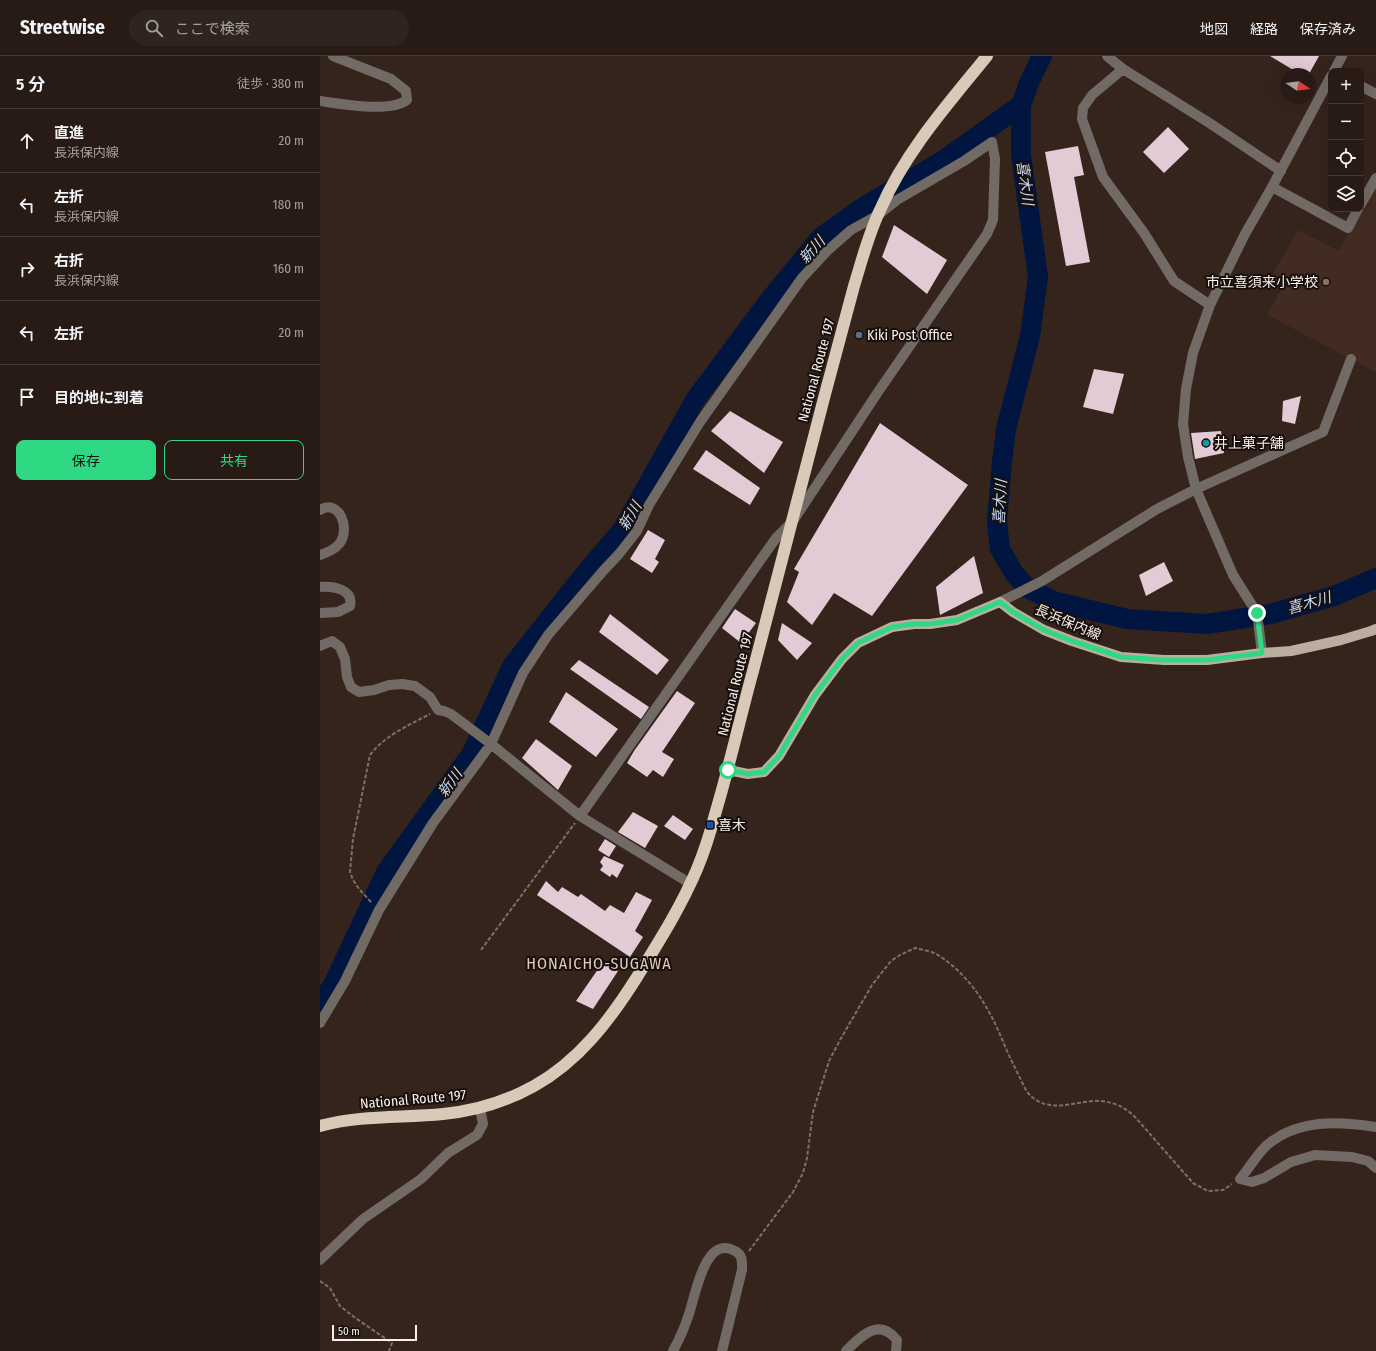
<!DOCTYPE html>
<html lang="ja">
<meta charset="utf-8">
<style>
body{margin:0;font-family:"Fira Sans Condensed","Noto Sans JP",sans-serif;background:#30241e;color:#f1f3f6}
.controls{position:absolute;right:12px;top:12px;display:grid;overflow:hidden;border-radius:8px;box-shadow:0 4px 16px #0002}
.controls button{width:36px;height:36px;display:grid;place-items:center;padding:0;border:0;border-bottom:1px solid #443934;background:#281b15;color:#f1f3f6;font:20px sans-serif}
.compass{position:absolute;left:960px;top:12px;width:36px;height:36px;border-radius:50%;background:#281b15;box-shadow:0 4px 16px #0002;rotate:103deg}
.scale{position:absolute;left:12px;bottom:10px;width:85px;box-sizing:border-box;padding-left:4px;border:2px solid #faefe9;border-top:0;font-size:11px;line-height:14px;white-space:nowrap;color:#faefe9;-webkit-text-stroke:3px #170f0c;paint-order:stroke}
.stop{position:absolute;width:12px;height:12px;margin:-9px;border:3px solid #2fd883;border-radius:50%;background:#fff}
.stop.end{background:#2fd883;border-color:#fff;box-shadow:0 1px 4px #0008}
.list{margin:0;padding:0;list-style:none}
h2{display:flex;justify-content:space-between;align-items:center;height:52px;margin:0;padding:0 16px;font-size:17px}
h2 small{font-size:13px;font-weight:400;color:#a5a1a0}
.list li{display:grid;grid-template-columns:26px 1fr auto;gap:12px;align-items:center;box-sizing:border-box;height:64px;padding:0 16px;border-top:1px solid #443934}
.list b{display:block;font-size:15px;white-space:nowrap}
.list p{margin:0;font-size:13px;white-space:nowrap;color:#a5a1a0}
.list em{font-size:13px;font-style:normal;color:#a5a1a0}
.actions{display:flex;gap:8px;padding:12px 16px}
.actions a{flex:1;padding:9px 0;border:1px solid #2fd883;border-radius:8px;text-align:center;font-size:14px;color:#2fd883}
.actions .main{background:#2fd883;color:#111}
.icon{flex:none;width:22px;height:22px;fill:none;stroke:currentColor;stroke-width:2;stroke-linecap:round;stroke-linejoin:round}
.map{position:relative;flex:none;width:1056px;height:1295px;overflow:hidden}
header{display:flex;align-items:center;gap:24px;box-sizing:border-box;height:56px;padding:0 20px;background:#281b15;border-bottom:1px solid #443934}
header strong{font-size:19px}
nav{display:flex;gap:22px;margin-inline-start:auto;font-size:14px}
.search{width:280px;height:36px;background:#30241e;display:flex;align-items:center;gap:10px;box-sizing:border-box;padding:0 14px;border-radius:22px;color:#a5a1a0;font-size:15px}
main{display:flex}
aside{flex:1;background:#281b15}
.map>svg:first-child{display:block}
</style>
<header>
<strong>Streetwise</strong>
<div class="search"><svg class="icon" aria-label="search" viewBox="0 0 24 24"><circle cx="10" cy="10" r="6"/><path d="M15 15l6 6"/></svg>ここで検索</div>
<nav><a>地図</a><a>経路</a><a>保存済み</a></nav>
</header>
<main>
<aside>
<h2>5 分<small>徒歩 · 380 m</small></h2>
<ul class="list">
<li><svg class="icon" aria-label="ahead" viewBox="0 0 24 24"><path d="M12 20V5M6 11l6-6 6 6"/></svg><div><b>直進</b><p>長浜保内線</p></div><em>20 m</em></li>
<li><svg class="icon" aria-label="left" viewBox="0 0 24 24"><path d="M17 20v-9H6M10 6l-5 5 5 5"/></svg><div><b>左折</b><p>長浜保内線</p></div><em>180 m</em></li>
<li><svg class="icon" aria-label="right" viewBox="0 0 24 24"><path d="M7 20v-9h11M14 6l5 5-5 5"/></svg><div><b>右折</b><p>長浜保内線</p></div><em>160 m</em></li>
<li><svg class="icon" aria-label="left" viewBox="0 0 24 24"><path d="M17 20v-9H6M10 6l-5 5 5 5"/></svg><div><b>左折</b></div><em>20 m</em></li>
<li><svg class="icon" aria-label="arrive" viewBox="0 0 24 24"><path d="M6 21V4h12l-3 4 3 4H6"/></svg><div><b>目的地に到着</b></div></li>
</ul>
<div class="actions"><a class="main">保存</a><a>共有</a></div>
</aside>
<div class="map">
<svg width="1056" height="1295" viewBox="0 0 1056 1295">
<rect width="100%" height="100%" fill="#35241c"/>
<path fill="#422b20" d="M1056,129V316L947,259L963,230L950,223L978,174L1019,195Z"/>
<g fill="none" stroke-linecap="round" stroke-linejoin="round">
<path stroke="#00153f" stroke-width="20" d="M722,0L709,27L701,49V99L718,221L710,280L686,373L682,406L677,465L680,493L694,517L706,531L733,545L807,563L887,568L950,558L1014,540L1056,522
M0,946L12,931L66,816L152,697L192,610L263,520L303,473L375,344L448,246L501,181L545,150L621,106L701,49"/>
</g>
<path fill="#e2cbd5" d="M950,0H999L989,18H980Z
M848,71L869,93L844,117L823,96Z
M758,90L764,119L754,121L770,206L746,210L725,96Z
M574,169L627,204L607,238L562,201Z
M774,313L804,318L793,358L763,351Z
M981,340L975,368L962,365L963,345Z
M410,355L463,386L444,417L391,375Z
M560,367L648,429L552,560L514,537L492,569L467,546L479,516L474,513Z
M901,375L904,397L875,403L871,377Z
M386,394L440,432L430,449L373,413Z
M328,474L345,484L335,503L339,506L332,517L310,503Z
M654,500L663,537L620,559L616,531Z
M844,506L853,525L826,540L819,519Z
M415,553L436,567L421,587L402,572Z
M290,558L349,604L337,619L279,576Z
M462,567L492,587L477,604L458,584Z
M259,604L329,651L321,663L250,613Z
M357,635L375,647L342,696L354,703L343,721L333,714L327,721L307,707L314,695Z
M246,636L298,673L276,701L229,666Z
M216,683L252,710L238,734L202,702Z
M313,756L338,770L325,792L298,776Z
M353,759L373,773L365,784L344,770Z
M285,783L296,790L289,801L278,794Z
M284,800L304,809L297,822L292,818L290,821L280,814L283,810L280,806Z
M226,825L238,836L242,831L258,841L261,838L285,855L290,849L304,857L316,836L332,844L315,875L323,881L310,901L217,839Z
M283,906L298,915L273,953L256,945Z"/>
<g fill="none" stroke-linecap="round" stroke-linejoin="round">
<path stroke="#7e6f68" stroke-width="2" stroke-dasharray="4 2" stroke-linecap="butt" d="M51,846L39,833L33,824L30,816L33,783L50,699C64,680 89,669 110,658
M161,894L255,767
M429,1195L473,1136L483,1117L487,1102L493,1056L509,1005L520,984L552,929L571,905L580,899L595,892C602,894 612,895 618,899C651,920 670,953 684,988C689,1000 695,1012 701,1024C703,1028 705,1033 708,1037C728,1060 755,1044 780,1045C794,1046 805,1051 815,1061L873,1127L888,1135L903,1134L912,1128
M0,1225L10,1232L20,1250L34,1261L72,1287L69,1295"/>
<path stroke="#726b65" stroke-width="10" d="M787,0L803,13L891,68L961,115
M803,13L772,39L763,52L762,63L783,121L824,177L854,225L890,249
M1014,15L1022,0
M1041,30L1056,38
M0,45C21,48 70,57 87,44L86,35L71,23L13,0
M952,131L1028,172L1038,153
M1041,148L1056,122
M0,454C20,442 31,474 19,488C15,493 6,497 0,499
M0,531C13,530 34,533 30,550L18,556L0,557
M680,546L722,525L837,453L876,433L868,401L863,368L866,333L873,297L890,249L925,178L952,131L1011,20
M0,590L12,585L20,591L25,603L27,621L31,631L39,636L54,634L69,629L82,628L95,630L110,641L118,654L124,655L131,658L171,688L260,760L371,828
M942,597L937,557L913,519L876,433L1003,376L1031,303
M0,967L25,925L59,854L113,767L171,688L203,617L228,579L283,515L299,498L317,475L329,449L380,366L482,222L507,195L531,174L558,159L577,144L644,105L672,86L675,103L673,164L667,178L558,336L473,465L456,482L260,760
M1056,1071C1018,1065 978,1063 947,1089C938,1097 928,1114 920,1123L932,1126L944,1122L971,1106L995,1099L1032,1101L1048,1105L1056,1112
M0,1204L43,1163L101,1123L128,1097L157,1079L163,1068L160,1052
M353,1295C359,1284 364,1273 368,1261C375,1243 384,1177 415,1195C423,1199 422,1206 422,1214L402,1295
M526,1295C541,1280 559,1261 577,1284L576,1295"/>
<path stroke="#bbaea0" stroke-width="10" d="M408,714L428,718L444,716L459,700L495,639L522,603L538,587L572,571L594,568H610L637,564L680,546L693,556L724,574L752,585L801,601L844,604H887L942,597L971,595L1021,584L1051,575L1056,573"/>
<path stroke="#d9c9b8" stroke-width="12" d="M0,1070C40,1059 82,1062 123,1058C154,1055 187,1045 214,1030C259,1005 290,964 317,921C338,887 361,851 377,813C385,794 391,774 396,755C410,708 420,662 433,615C457,524 481,433 504,342C514,305 524,267 534,230C542,204 549,176 561,152C586,95 628,48 667,0"/>
</g>
<g fill="none" stroke-linecap="round" stroke-linejoin="round">
<path stroke="#2fd883" stroke-width="5" d="M408,714L428,718L444,716L459,700L495,639L522,603L538,587L572,571L594,568H610L637,564L680,546L693,556L724,574L752,585L801,601L844,604H887L942,597L937,557"/>
</g>
<circle fill="#8d6e63" stroke="#170f0c" stroke-width="1.5" cx="1006" cy="226" r="4"/>
<circle fill="#5c6f8a" stroke="#170f0c" stroke-width="1.5" cx="539" cy="279" r="4"/>
<circle fill="#0f9aa8" stroke="#170f0c" stroke-width="1.5" cx="886" cy="387" r="4"/>
<rect fill="#1a4fb4" stroke="#170f0c" stroke-width="1.5" x="386" y="765" width="8" height="8" rx="2"/>
<g text-anchor="middle" stroke-width="4" stroke-linejoin="round" paint-order="stroke">
<g font-size="14" fill="#faefe9" stroke="#170f0c" text-anchor="start">
<text x="998" y="231" text-anchor="end">市立喜須来小学校</text>
<text x="547" y="284">Kiki Post Office</text>
<text x="894" y="392">井上菓子舗</text>
<text x="398" y="774">喜木</text>
</g>
<g font-size="14" fill="#faefe9" stroke="#170f0c">
<text transform="translate(496 314) rotate(-75)" y="5">National Route 197</text>
<text transform="translate(748 566) rotate(23)" y="5">長浜保内線</text>
<text transform="translate(415 628) rotate(-76)" y="5">National Route 197</text>
<text transform="translate(93 1043) rotate(-5)" y="5">National Route 197</text>
</g>
<g font-size="15" font-style="italic" fill="#c4d9f7" stroke="#170f0c">
<text transform="translate(705 127) rotate(82)" y="5">喜木川</text>
<text transform="translate(492 194) rotate(-48)" y="5">新川</text>
<text transform="translate(680 446) rotate(-87)" y="5">喜木川</text>
<text transform="translate(310 460) rotate(-59)" y="5">新川</text>
<text transform="translate(989 547) rotate(-16)" y="5">喜木川</text>
<text transform="translate(130 727) rotate(-54)" y="5">新川</text>
</g>
<g font-size="16" letter-spacing="1" fill="#e0c9bf" stroke="#170f0c">
<text x="279" y="913">HONAICHO-SUGAWA</text>
</g>
</g>
</svg>
<div class="controls">
<button>+</button>
<button>−</button>
<button><svg class="icon" aria-label="locate" viewBox="0 0 24 24"><circle cx="12" cy="12" r="6"/><path d="M12 2v4M12 18v4M2 12h4M18 12h4"/></svg></button>
<button><svg class="icon" aria-label="layers" viewBox="0 0 24 24"><path d="M12 4l9 5-9 5-9-5zM3 14l9 5 9-5"/></svg></button>
</div>
<svg class="compass" viewBox="-18 -18 36 36"><path d="M0-13l5 13h-10z" fill="#e53935"/><path d="M0 13l5-13h-10z" fill="#a5a1a0"/></svg>
<div class="scale">50 m</div>
<div class="stop" style="left:408px;top:714px"></div>
<div class="stop end" style="left:937px;top:557px"></div>
</div>
</main>
